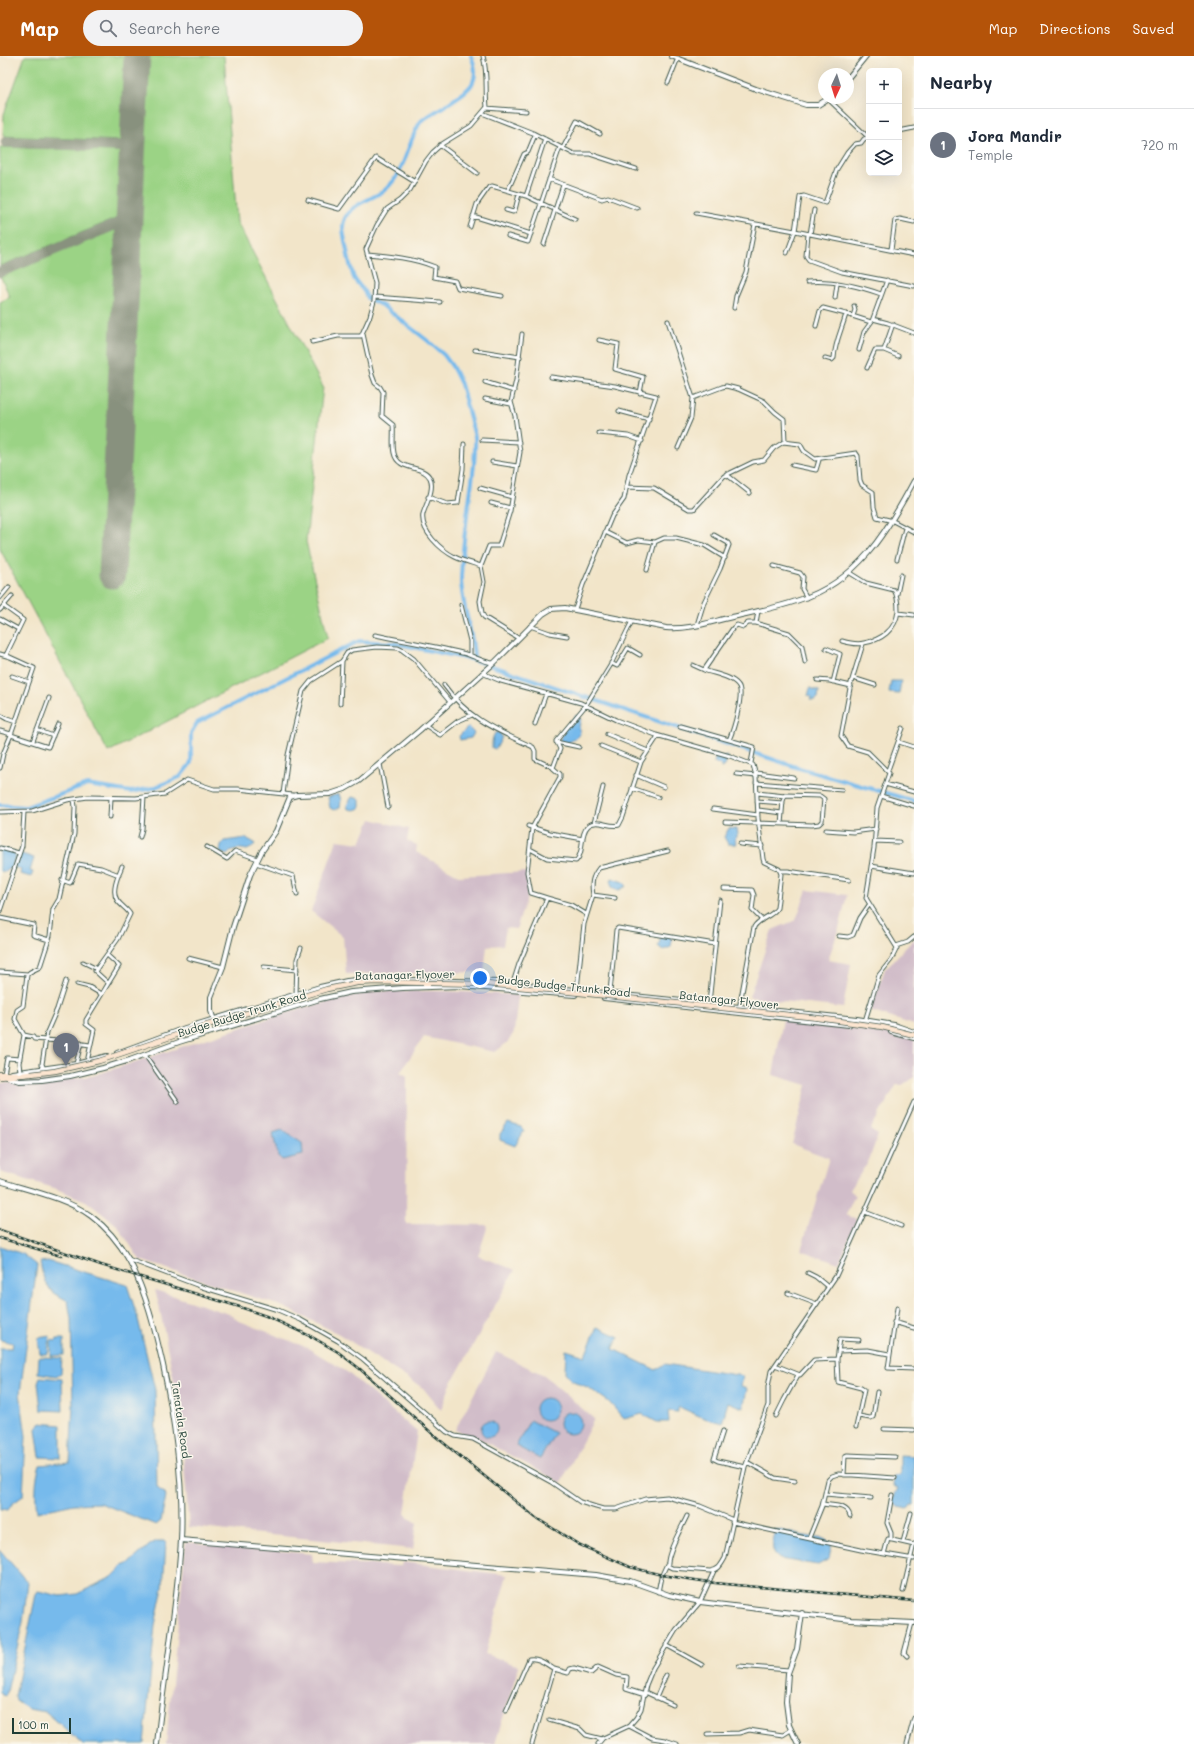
<!DOCTYPE html>
<meta charset="utf-8">
<style>
body{margin:0;font-family:Mali,sans-serif;background:#f2f2f3;color:#1f2937}
.controls{position:absolute;right:12px;top:12px;display:grid;overflow:hidden;border-radius:6px;box-shadow:0 4px 16px #0002}
.controls button{width:36px;height:36px;display:grid;place-items:center;padding:0;border:0;border-bottom:1px solid #e0e1e3;background:#fff;color:#1f2937;font:20px sans-serif}
.compass{position:absolute;left:818px;top:12px;width:36px;height:36px;border-radius:50%;background:#fff;box-shadow:0 4px 16px #0002;rotate:184deg}
.scale{position:absolute;left:12px;bottom:10px;width:59px;box-sizing:border-box;padding-left:4px;border:2px solid #1f3d34;border-top:0;font-size:11px;line-height:14px;white-space:nowrap;color:#1f3d34;-webkit-text-stroke:3px #fbf7ec;paint-order:stroke}
.you{position:absolute;left:480px;top:922px;width:14px;height:14px;margin:-10px;border:3px solid #fff;border-radius:50%;background:#1a73e8;box-shadow:0 0 0 6px #1a73e833}
.badge{display:grid;place-items:center;width:26px;height:26px;border-radius:50%;background:#b45309;color:#fff;font-size:13px;font-weight:700}
.pin{position:absolute;translate:-50% -33px;filter:drop-shadow(0 1px 2px #0008)}
.pin::after{content:'';position:absolute;top:21px;width:14px;height:12px;background:inherit;clip-path:polygon(0 0,100% 0,50% 100%)}
.list{margin:0;padding:0;list-style:none}
h2{display:flex;justify-content:space-between;align-items:center;height:52px;margin:0;padding:0 16px;font-size:17px}
h2 small{font-size:13px;font-weight:400;color:#747a83}
.list li{display:grid;grid-template-columns:26px 1fr auto;gap:12px;align-items:center;box-sizing:border-box;height:72px;padding:0 16px;border-top:1px solid #e0e1e3}
.list b{display:block;font-size:15px;white-space:nowrap}
.list p{margin:0;font-size:13px;white-space:nowrap;color:#747a83}
.list em{font-size:13px;font-style:normal;color:#747a83}
.icon{flex:none;width:22px;height:22px;fill:none;stroke:currentColor;stroke-width:2;stroke-linecap:round;stroke-linejoin:round}
.map{position:relative;flex:none;width:914px;height:1688px;overflow:hidden}
header{display:flex;align-items:center;gap:24px;box-sizing:border-box;height:56px;padding:0 20px;background:#b45309;color:#fff}
header strong{font-size:19px}
nav{display:flex;gap:22px;margin-inline-start:auto;font-size:14px}
.search{width:280px;height:36px;background:#f2f2f3;display:flex;align-items:center;gap:10px;box-sizing:border-box;padding:0 14px;border-radius:22px;color:#747a83;font-size:15px}
main{display:flex}
aside{flex:1;background:#fff}
.map>svg:first-child{display:block}
</style>
<header>
<strong>Map</strong>
<div class="search"><svg class="icon" aria-label="search" viewBox="0 0 24 24"><circle cx="10" cy="10" r="6"/><path d="M15 15l6 6"/></svg>Search here</div>
<nav><a>Map</a><a>Directions</a><a>Saved</a></nav>
</header>
<main>
<div class="map">
<svg width="914" height="1688" viewBox="0 0 914 1688">
<rect width="100%" height="100%" fill="#fbf7ec"/>
<filter id="ink" filterUnits="userSpaceOnUse"><feTurbulence type="fractalNoise" baseFrequency=".025" numOctaves="2"/><feDisplacementMap in="SourceGraphic" scale="8" xChannelSelector="R" yChannelSelector="G"/><feConvolveMatrix kernelMatrix="1 2 1 2 8 2 1 2 1" color-interpolation-filters="sRGB"/></filter>
<filter id="wash" filterUnits="userSpaceOnUse"><feTurbulence type="fractalNoise" baseFrequency=".012" numOctaves="4" result="noise"/><feDisplacementMap in="SourceGraphic" scale="16" xChannelSelector="R" yChannelSelector="G"/><feGaussianBlur stdDeviation="0.9" result="paint"/><feColorMatrix in="noise" values="0 0 0 0 0 0 0 0 0 0 0 0 0 0 0 0 0 1.4 0 .05"/><feComposite in="paint" operator="in"/></filter>
<g filter="url(#wash)">
<rect width="100%" height="100%" fill="#f2e5c9"/>
<path fill="#d1bdc9" d="M371,763L409,773L407,785L417,789L416,796L460,820L527,816L528,839L516,873L506,872L503,889L487,890L484,916L346,918L343,881L311,855L337,784L361,787Z
M807,834L847,839L840,869L828,904L851,908L843,952L749,941L772,874L796,864Z
M914,883V969L870,955L885,913Z
M375,935H445L518,939L514,976L508,986L495,996L424,981L400,1016L407,1020L406,1168L488,1169L478,1200L515,1214L450,1330L441,1354L423,1332L339,1278L284,1251L140,1204L117,1169L86,1145L54,1132L0,1116V1027L42,1026L92,1020L285,957L353,939Z
M783,963L896,977L914,984V1021L902,1029L897,1028L870,1074L878,1079L869,1104L850,1134L855,1139L846,1159L857,1163L839,1207L801,1194L829,1102L792,1088L807,1029L773,1019Z
M155,1234L232,1259L237,1264L308,1292L347,1316L417,1376L405,1458L417,1467L413,1493L189,1471L180,1356L159,1249Z
M496,1296L544,1319L594,1363L561,1427L484,1385L455,1374Z
M186,1486L312,1498L313,1506L401,1510L402,1506L507,1519L485,1598L519,1610L495,1688H166Z"/>
<path fill="#9bd385" stroke="#5d885c" d="M25,0H126L123,85L3,80L4,58Z
M143,0H224L237,166L323,331L306,485L328,582L108,696L0,493V246L10,241L0,219L119,172L104,519L121,520Z
M0,91L123,95L120,161L0,210Z"/>
<path fill="#76baec" stroke="#4a7c90" d="M891,625H901L899,638L889,637Z
M810,632L819,635L818,642L815,644H810L811,641L808,640Z
M576,659L581,663L579,671L580,678L567,688L559,686L565,672Z
M468,671L474,677L471,682L460,684L459,680Z
M496,676L500,677L502,681L496,693L492,692C492,685 492,681 496,676Z
M716,698L721,701L727,700L726,708L724,711L721,712V709L714,707Z
M339,738L341,744L340,752L334,754L330,752L328,741Z
M352,741L360,743V752L354,754L348,753L347,749Z
M729,772L737,773L738,778L735,782L736,788H728L724,781Z
M246,782L255,787L253,791L247,794C237,792 234,792 227,799L221,797L220,795L221,789L224,785Z
M0,792L16,797L12,810L4,816L0,815Z
M19,797L34,802L30,815L33,816L31,821L20,818L21,814L14,811Z
M612,822L623,826L627,830L619,834L612,831L611,827Z
M662,879H669L672,883L671,891L663,894L658,890Z
M508,1067L521,1071L524,1075L515,1090L500,1084V1078Z
M282,1074L302,1087L303,1099L282,1104L277,1097L273,1077Z
M0,1190L23,1198L37,1209L20,1337L26,1380L23,1440L12,1448L8,1454L0,1453V1292H12L13,1287L0,1284Z
M48,1205L127,1229L137,1259L155,1334L157,1431L166,1440L161,1465L156,1469L100,1447L74,1448L37,1456C35,1440 35,1424 40,1409L70,1406L73,1349L71,1263L68,1245C46,1233 45,1231 40,1206Z
M597,1271L619,1281L613,1293L656,1314L665,1308L743,1320L741,1331L747,1333L743,1352L728,1346L722,1367L704,1362L679,1351L677,1356L668,1355L669,1366H657L642,1358L624,1363L609,1346L589,1332L571,1324L565,1316L566,1294L585,1300Z
M50,1280L48,1298H40L38,1282Z
M57,1283H64V1299L51,1300V1284L56,1285Z
M39,1301L62,1302L61,1317L56,1320L38,1317Z
M40,1321L62,1323L63,1355L41,1354L38,1326Z
M535 1353a11 11 0 1 1 22 0a11 11 0 1 1-22 0Z
M559 1367a11 11 0 1 1 22 0a11 11 0 1 1-22 0Z
M530,1364L555,1377L540,1403L516,1390Z
M481 1373a8 8 0 1 1 16 0a8 8 0 1 1-16 0Z
M40,1367L61,1369V1402L40,1401L36,1373Z
M900,1399L914,1400V1449H911L908,1453L898,1451L892,1445L898,1432L893,1430L894,1420L900,1419Z
M776,1473L800,1479L824,1483L832,1487L829,1503L818,1509L780,1503C768,1496 774,1483 776,1473Z
M157,1485H164L166,1487L163,1531L155,1569L144,1688H83L46,1656L28,1653L16,1645L15,1640L36,1538L38,1535L60,1540L77,1538L112,1521L123,1510L128,1508L151,1488Z
M0,1494L28,1527L23,1566L6,1640L0,1636Z"/>
<g fill="none" stroke-linecap="round" stroke-linejoin="round">
<path stroke="#76baec" stroke-width="4" d="M471,0C475,9 477,19 472,28C467,38 432,57 421,65C407,86 406,115 386,133C372,145 344,148 343,171C343,178 351,215 354,222C358,230 365,233 367,242L383,250L428,285L444,299L452,310L461,328L475,381C476,402 473,419 470,439C466,466 462,495 461,522C461,550 474,576 474,604
M0,749L26,751L87,729L131,736L153,732L180,721L191,707V677L197,667L359,585L393,587L474,604L799,712L914,745"/>
<path stroke="#88917e" stroke-width="11" d="M6,86L133,91
M117,168L126,162L130,155
M0,216L117,168L129,173"/>
<path stroke="#88917e" stroke-width="27" d="M112,519L137,0"/>
</g>
</g>
<g filter="url(#ink)">
<g fill="none" stroke-linecap="round" stroke-linejoin="round">
<g stroke="#3f564a" stroke-width="5">
<path id="minor" d="M668,27L678,2
M828,43L868,81
M486,52L526,55
M482,57L533,77L574,98H590L636,113
M899,75L914,72
M440,89L477,117
M563,92L577,65L600,78
M549,123L602,143L608,141L637,152
M508,134L524,98L528,96L535,79
M526,140L545,83
M308,144L339,153L376,102L415,126
M506,154L513,156L515,154L519,138
M696,157L795,175L914,199
M473,160L531,178
M470,171L477,148L489,131L492,130L526,140L575,163
M808,178L806,200L809,204L842,216L914,230
M810,178L814,154
M508,180L528,186L560,91
M544,188L563,129
M891,194L895,164L900,163L914,166
M787,197L795,175L800,141L804,140L825,147L837,113L847,97L855,88L861,87L864,83L869,81
M367,198C390,200 413,202 435,211L434,221L455,225L458,232L502,240
M807,226C831,224 858,230 881,238
M375,241L440,246
M835,242L837,228
M734,252L736,240L746,216L755,168
M853,260L855,254L854,250
M873,263L888,267L914,277
M668,265L693,342
M816,270L820,255L823,252L846,258L871,266
M363,278L372,319L375,327L380,331L383,336L382,360L393,369C394,378 392,388 394,397C398,416 423,408 430,422C435,433 426,448 423,458C420,475 441,494 455,501C463,505 472,507 481,510
M599,284L618,288L615,313L643,321L640,337
M312,286L338,280H361L370,260L374,245L375,227L366,193L377,169L387,153L400,144L410,134L426,105L433,96L442,88L471,70L487,51C485,33 488,18 483,0
M475,294L520,301
M859,294L864,276L872,265L887,224
M884,294L898,300
M825,302L832,304L834,302C835,286 842,273 846,258
M867,312L875,294H884L893,268
M551,321L615,330L656,340L629,419L624,443L612,460L583,529L575,553
M485,326L514,335
M485,343L511,348
M619,355L649,363
M599,377L628,380L642,385
M482,384L519,386
M783,386L800,388L804,395L815,403L856,397L858,400L860,424L862,429L873,436L874,451L877,461L893,465L914,476
M492,406L517,410
M792,409L816,414L819,404
M726,418L750,437
M626,431L654,432L689,453H694L724,420L753,406L764,404L774,392L785,385L784,363L775,356L764,345L738,333L726,330L722,331L693,342L691,362L678,392
M480,432L512,441
M428,441L447,448L458,447L463,413L464,388
M491,447L510,452
M605,476L627,487L638,484L655,486L664,482H676L704,489L725,502
M897,503L905,472
M774,510L800,517L803,521L802,533L807,542
M647,514L655,486
M897,538L901,519
M0,542L9,531
M461,549L470,585V599
M5,551L23,564L6,599
M0,554L12,540
M898,557L914,559
M0,563L18,573
M756,567L789,577L802,590L805,606
M697,569L704,546L720,513L729,489L728,487L714,479
M530,570L550,577L567,580
M375,579C404,585 433,590 462,597C472,599 485,607 494,607
M518,582L484,561L482,557L480,545L484,526L481,510L489,490H499L510,455L520,396L515,360L511,346L516,324L522,278
M842,585C849,587 857,589 864,587C881,584 896,574 898,555C898,548 898,540 894,534L866,527L850,517
M863,588L851,627L841,680L848,690L868,696L889,717L877,752L874,792L866,842L897,892L891,904L879,919L865,965
M826,592L840,598L833,626
M0,598L10,601L34,612L11,679
M611,607L617,610L628,592L640,599
M693,609L704,614L733,572L737,569L743,571L748,567H756L758,555
M704,614C714,618 731,620 738,629C745,637 733,675 729,684
M482,617L501,625L581,647L616,664L656,679L730,700L753,709L756,720L758,762L763,803L764,806L779,813L781,818L777,852C772,861 759,862 754,871L739,953
M12,620L29,626
M853,622L875,629
M817,624L830,625L851,630
M444,629C469,664 496,674 533,691L535,695V703L552,711
M340,648L342,605
M0,659L7,663L16,666
M535,668L546,638
M425,669L440,679L458,665L472,659
M680,670L754,691L751,707
M37,674L53,680
M0,675L11,678
M607,678L648,695
M33,685L49,642
M556,686L579,691
M899,686L914,691
M601,690L641,706
M380,708L388,751
M0,712L3,698L11,679L48,691L58,668
M888,714L903,672
M756,717L794,722
M736,718L756,720
M636,719L664,731
M756,727L842,734
M885,728L914,736
M632,732L658,741
M757,737L785,740
M283,738L288,699L303,635L311,625L342,605L347,597L352,594L377,591L398,592L402,594L414,603L450,646
M881,740L914,750
M74,743L75,751L74,778L59,843L53,853L50,880L40,911L30,916L27,919L23,950L17,954L15,963L24,979L33,981L34,983L70,986L90,989
M757,745L783,747
M713,753L758,759
M758,754L782,757
M0,756L32,755L67,744L88,741L136,742L165,738L187,724L214,733H238L293,739
M110,761L111,742
M725,766L812,769L819,768L822,765L824,743L820,740L785,739L783,745L781,768
M594,767L603,731
M528,770L550,777L583,783
M826,774L853,776L876,773
M140,781L142,773L144,741
M875,785L899,786
M740,788L762,790
M207,791L227,803L235,795L258,803
M0,792L19,797
M530,793L547,802L576,805C585,796 579,779 588,770C597,762 609,772 619,769L623,761L641,706L658,680
M256,807L293,820L297,838
M871,810L914,817
M780,815H788L849,824
M62,824L70,827L78,808L101,812L119,819
M724,833L752,834L754,839L752,854L762,864
M593,839C591,827 592,821 599,812L668,795
M547,842L571,849L586,858
M0,855L22,790L24,756
M0,862L34,869L33,879L49,884
M839,880L848,881L853,879L860,862L869,849
M896,890L908,886L914,881
M188,902L223,911
M83,906L97,913
M264,911L297,914
M0,916L28,918
M108,927L95,915L118,883L130,858C127,853 121,850 117,844C111,835 118,820 122,810
M513,927L519,908L547,842L531,837L527,816L532,772L560,721V718L553,712L560,693L556,685L586,649L610,610L632,565
M77,928L89,931L101,938
M577,933L584,868L593,839L615,842
M610,936L616,874L618,872L715,888
M296,939L297,903L301,892
M709,947L720,844
M145,999L178,1046
M87,1006L94,974L86,968V964L119,910L107,899
M76,1008L81,987
M44,1013L42,1008L47,976L57,953L66,925
M20,1015L19,1007L24,979
M4,1018L7,1002L20,1003
M865,1156L901,1170
M128,1203L202,1231L278,1254L301,1264L338,1285L363,1303L447,1376L455,1380L473,1383L551,1426L580,1446L596,1451L603,1453H616L645,1443L667,1441L700,1450L733,1464
M808,1217L816,1221L828,1231
M788,1237L817,1248
M897,1252L888,1312L914,1313
M894,1266L914,1272
M838,1295L868,1294L889,1298
M837,1303L838,1326L861,1332L864,1334L856,1371
M775,1309L800,1319L814,1304L837,1303L840,1283L859,1284
M776,1360L784,1344L798,1319
M859,1360L870,1362L873,1361L877,1336
M884,1373L914,1374
M723,1375L714,1403L718,1405L745,1411
M747,1406L775,1422L795,1425
M844,1419L845,1400L847,1399L895,1401
M825,1438L871,1442
M823,1448C833,1450 847,1448 850,1460
M687,1460C682,1471 666,1498 668,1510L672,1512L710,1515C719,1514 721,1509 725,1502L745,1411L768,1349V1331L771,1315L836,1220L914,1046
M732,1466L861,1494L914,1503
M809,1482L822,1450L828,1424L832,1420L838,1418L895,1422
M891,1484V1477L887,1467L892,1439
M903,1486L911,1457
M884,1498L888,1483L914,1489
M903,1535L914,1488
M658,1536L661,1521L667,1508
M666,1589L702,1609
M907,1600L904,1597L912,1567
M739,1610L789,1614
M645,1636L673,1649
M656,1642L666,1619
M506,1655L529,1603C538,1601 546,1608 554,1613
M549,1664L580,1673L586,1679L602,1683
M629,1670L652,1682L665,1684L677,1688
M707,1678L739,1677L749,1674L783,1679L791,1674
M532,1688L554,1613L568,1617L570,1613L574,1612L591,1617L598,1611L616,1619L627,1621L626,1633L645,1639
M598,1688L603,1682L629,1670L636,1662L641,1653L646,1629L653,1612L676,1574L700,1546L714,1515
M907,1688L914,1662"/>
</g>
<g stroke="#3f564a" stroke-width="6">
<path id="tertiary" d="M671,0L756,33L806,49H818L829,42
M848,22L866,0
M604,942L849,969
M217,974L211,955V941L223,911L233,871L250,819L262,795L276,775L290,741L297,739L330,738L345,733L359,725L420,674L494,607L543,558L551,553L565,552L666,572C688,574 710,566 732,561C754,556 777,552 799,544C857,526 887,476 914,425
M891,976L914,982
M117,997L185,972L320,931L347,925L365,923L498,926L857,963L894,969L914,976
M12,1017L76,1008L107,1000
M7,1021L19,1025L42,1024L70,1020L103,1012L130,1004L179,986L320,943L351,936L403,932L459,930L575,939
M0,1125C28,1134 67,1142 91,1160C106,1171 120,1188 129,1204C146,1236 155,1274 163,1309C175,1366 184,1425 181,1484C177,1552 164,1620 157,1688
M181,1484L596,1519L630,1525L669,1539L700,1546L851,1564L914,1567
M798,1688L789,1669L786,1646L788,1617L797,1593L802,1557"/>
</g>
<g stroke="#3f564a" stroke-width="6">
<path id="secondary" d="M0,1018H16
M0,1021L31,1018"/>
</g>
<use href="#minor" stroke="#fff" stroke-width="3"/>
<use href="#tertiary" stroke="#fff" stroke-width="4"/>
<use href="#secondary" stroke="#fce5d0" stroke-width="4.5"/>
<g stroke="#1f3d34" stroke-width="2.5">
<path id="rail" d="M0,1174L101,1209L240,1251L266,1260L312,1281L338,1296L360,1313L435,1380L536,1462L578,1488L630,1511L662,1519L715,1527L914,1545
M0,1182L61,1200"/>
</g>
<use href="#rail" stroke="#fbf7ec" stroke-width="1" stroke-dasharray="3" stroke-linecap="butt"/>
<g stroke="#3f564a" stroke-width="6" stroke-linecap="butt">
<path id="secondary-bridge" d="M31,1018L55,1015L99,1005L197,972L327,933L357,927L376,926L487,928L570,936L818,962L882,971L914,979"/>
</g>
<use href="#secondary-bridge" stroke="#fce5d0" stroke-width="4.5"/>
</g>
</g>
<g text-anchor="middle" stroke-width="3" stroke-linejoin="round" paint-order="stroke">
<g font-size="11" fill="#1f3d34" stroke="#fbf7ec">
<text transform="translate(405 919) rotate(-1)" y="4">Batanagar Flyover</text>
<text transform="translate(564 930) rotate(6)" y="4">Budge Budge Trunk Road</text>
<text transform="translate(729 944) rotate(6)" y="4">Batanagar Flyover</text>
<text transform="translate(242 958) rotate(-17)" y="4">Budge Budge Trunk Road</text>
<text transform="translate(181 1364) rotate(82)" y="4">Taratala Road</text>
</g>
</g>
</svg>
<div class="controls">
<button>+</button>
<button>−</button>
<button><svg class="icon" aria-label="layers" viewBox="0 0 24 24"><path d="M12 4l9 5-9 5-9-5zM3 14l9 5 9-5"/></svg></button>
</div>
<svg class="compass" viewBox="-18 -18 36 36"><path d="M0-13l5 13h-10z" fill="#e53935"/><path d="M0 13l5-13h-10z" fill="#747a83"/></svg>
<div class="scale">100 m</div>
<div class="you"></div>
<div class="pin badge" style="left:66px;top:1010px;background:#6b7280">1</div>
</div>
<aside>
<h2>Nearby<small></small></h2>
<ul class="list">
<li><span class="badge" style="background:#6b7280">1</span><div><b>Jora Mandir</b><p>Temple</p></div><em>720 m</em></li>
</ul>
</aside>
</main>
